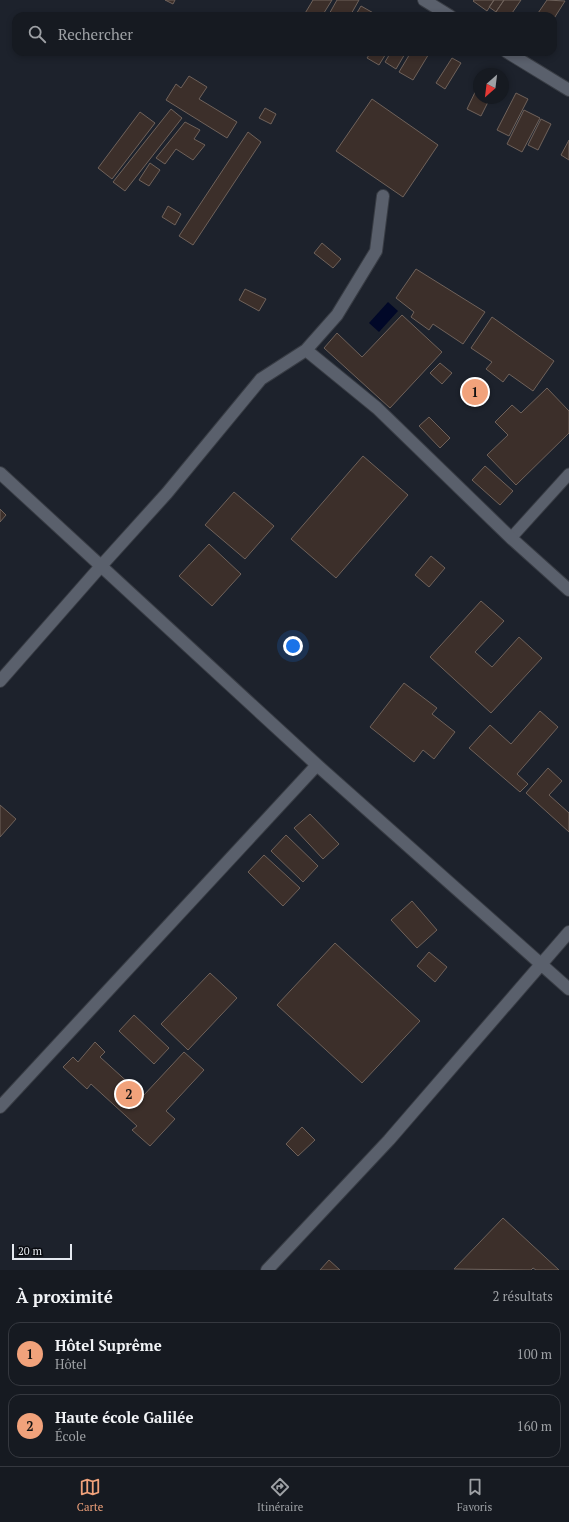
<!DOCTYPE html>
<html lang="fr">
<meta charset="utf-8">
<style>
body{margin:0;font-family:"PT Serif",serif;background:#23272e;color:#f1f3f6}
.compass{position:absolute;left:473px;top:68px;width:36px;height:36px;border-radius:50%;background:#161a21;box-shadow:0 2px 6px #0003;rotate:208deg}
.scale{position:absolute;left:12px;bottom:10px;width:60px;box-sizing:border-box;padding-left:4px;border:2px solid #e5e9f0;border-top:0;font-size:11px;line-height:14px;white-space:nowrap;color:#e5e9f0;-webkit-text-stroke:3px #090b10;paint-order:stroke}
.you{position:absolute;left:293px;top:646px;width:14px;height:14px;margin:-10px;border:3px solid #fff;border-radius:50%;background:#1a73e8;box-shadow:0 0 0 6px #1a73e833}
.badge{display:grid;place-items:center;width:26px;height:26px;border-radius:50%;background:#f1a27b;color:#111;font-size:13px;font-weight:700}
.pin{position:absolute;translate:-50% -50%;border:2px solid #fff;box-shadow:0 1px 4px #0006}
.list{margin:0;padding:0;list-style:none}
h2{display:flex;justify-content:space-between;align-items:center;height:52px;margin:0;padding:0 16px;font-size:17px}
h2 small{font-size:13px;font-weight:400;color:#9ea1a5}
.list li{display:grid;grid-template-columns:26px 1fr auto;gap:12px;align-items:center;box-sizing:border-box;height:64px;margin:0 8px 8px;padding:0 8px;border:1px solid #35383f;border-radius:12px}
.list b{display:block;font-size:15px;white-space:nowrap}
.list p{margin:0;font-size:13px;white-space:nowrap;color:#9ea1a5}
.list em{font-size:13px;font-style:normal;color:#9ea1a5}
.icon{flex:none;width:22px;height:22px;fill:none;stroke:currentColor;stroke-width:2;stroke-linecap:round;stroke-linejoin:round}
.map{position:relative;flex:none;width:569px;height:1270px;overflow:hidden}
.search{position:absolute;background:#161a21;box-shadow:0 2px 6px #0003;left:12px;right:12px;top:12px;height:44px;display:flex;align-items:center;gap:10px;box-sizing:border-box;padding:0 14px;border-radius:12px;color:#9ea1a5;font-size:15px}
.sheet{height:196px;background:#161a21}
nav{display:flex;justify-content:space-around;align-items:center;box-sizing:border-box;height:56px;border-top:1px solid #35383f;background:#161a21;font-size:11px;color:#9ea1a5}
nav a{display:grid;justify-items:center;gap:2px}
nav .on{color:#f1a27b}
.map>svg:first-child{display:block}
</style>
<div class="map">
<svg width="569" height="1270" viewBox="0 0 569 1270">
<rect width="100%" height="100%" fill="#1d222c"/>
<path fill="#010828" d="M388,302L398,311L379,332L369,323Z"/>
<path fill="#3c2f2a" stroke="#6f625b" d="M165,0H175L173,4Z
M313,0H332L322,16H305L304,15Z
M337,0H359L350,16H328Z
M474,0H494L487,11L473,1Z
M494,0H504L496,12L489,7Z
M504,0H521L510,16H493Z
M547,0L565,1L553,20V16H536Z
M361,6L377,15V16H355Z
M371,52H387L379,65L367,58Z
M391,52H406L396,69L385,62Z
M411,52H430L413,80L399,72Z
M452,58L461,63L445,89L436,83Z
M189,76L207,87L199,99L237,122L227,138L166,100L176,84L181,88Z
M479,84V98H490L481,116L467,109Z
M516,93L528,99L509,136L497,130Z
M372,99L438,145L403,197L336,151Z
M265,108L276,114L271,124L259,118Z
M171,109L182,118L125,191L113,182Z
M524,110L540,118L522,152L507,144Z
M140,112L155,123L112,179L98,168Z
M541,119L551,124L538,150L528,145Z
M185,122L200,130L194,139L205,145L193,160L176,149L165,164L156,158Z
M248,132L261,142L193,245L179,236Z
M569,140V160L561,155Z
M150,163L160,170L149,186L139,180Z
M168,206L181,214L175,225L162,217Z
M322,243L341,259L333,268L314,253Z
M416,269L485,312L463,344L433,324L429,330L411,317L414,312L396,298Z
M245,289L266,299L259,311L239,300Z
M402,315L442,352L390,408L324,348L337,333L362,357Z
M492,317L554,361L533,391L509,374L503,382L486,369L492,362L471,348Z
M440,363L452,373L442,384L430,373Z
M547,388L569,411V433L516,485L487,455L508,435L495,422L512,405L521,413Z
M429,417L450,438L440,448L419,426Z
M363,456L408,495L336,578L291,539Z
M485,466L513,491L500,505L472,480Z
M234,492L274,526L245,559L205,525Z
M0,509L6,515L0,522Z
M209,544L241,574L212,606L179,576Z
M431,556L445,568L429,587L415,575Z
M481,601L504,621L475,652L492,667L519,637L542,658L491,713L430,657Z
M404,683L437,708L432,714L455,732L434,759L423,750L414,762L370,727Z
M540,711L558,727L517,774L528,784L520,792L469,748L490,725L511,744Z
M548,768L562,781L549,795L569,813V832L526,793Z
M0,805L16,819L0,837Z
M310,814L339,844L323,859L294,828Z
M286,835L318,866L303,882L271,851Z
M264,855L300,888L283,906L248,872Z
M412,901L437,930L417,948L391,920Z
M335,943L420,1021L362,1083L277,1005Z
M429,952L447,967L435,982L417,966Z
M210,973L237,998L188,1050L161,1024Z
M134,1015L169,1048L154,1064L119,1031Z
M95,1042L105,1052L100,1057L143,1096L184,1052L204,1070L166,1111L175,1119L150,1146L132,1130L137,1126L91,1084L87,1089L63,1067L73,1057L78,1062Z
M302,1127L315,1140L298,1156L286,1144Z
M503,1218L559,1270H536L533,1268L531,1270L454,1269Z
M329,1260L340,1270H320Z"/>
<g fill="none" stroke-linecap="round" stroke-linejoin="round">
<g stroke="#383c44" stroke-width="13">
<path id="lane" d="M511,538L569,474"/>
</g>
<g stroke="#383c44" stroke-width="14">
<path id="street" d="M306,350L377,408L511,538L569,590
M0,473L317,765L569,989
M0,681L101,566L167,493L261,379L306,350L337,315L376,251L383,196
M0,1107L317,765
M267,1270L389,1140L569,932"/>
</g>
<g stroke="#383c44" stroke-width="14">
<path id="secondary" d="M424,0L450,16
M507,52L569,90"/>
</g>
<use href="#lane" stroke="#5a606c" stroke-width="11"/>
<use href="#street" stroke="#5a606c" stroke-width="12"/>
<use href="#secondary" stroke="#5a606c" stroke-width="12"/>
</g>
</svg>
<svg class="compass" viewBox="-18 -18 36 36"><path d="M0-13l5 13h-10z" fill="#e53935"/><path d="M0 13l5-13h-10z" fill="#9ea1a5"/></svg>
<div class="scale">20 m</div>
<div class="you"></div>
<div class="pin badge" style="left:475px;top:392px">1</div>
<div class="pin badge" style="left:129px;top:1094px">2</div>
<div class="search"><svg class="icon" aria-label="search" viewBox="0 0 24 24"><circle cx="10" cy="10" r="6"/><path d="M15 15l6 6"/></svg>Rechercher</div>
</div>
<section class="sheet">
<h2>À proximité<small>2 résultats</small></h2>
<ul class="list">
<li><span class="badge">1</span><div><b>Hôtel Suprême</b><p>Hôtel</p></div><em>100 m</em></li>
<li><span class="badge">2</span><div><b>Haute école Galilée</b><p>École</p></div><em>160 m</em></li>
</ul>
</section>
<nav>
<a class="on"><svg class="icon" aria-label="map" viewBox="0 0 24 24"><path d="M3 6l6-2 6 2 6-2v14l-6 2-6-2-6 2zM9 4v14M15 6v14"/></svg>Carte</a>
<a><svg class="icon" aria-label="directions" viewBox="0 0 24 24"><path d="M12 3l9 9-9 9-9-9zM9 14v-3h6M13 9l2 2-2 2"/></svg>Itinéraire</a>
<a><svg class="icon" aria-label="saved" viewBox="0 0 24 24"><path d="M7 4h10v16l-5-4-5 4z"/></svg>Favoris</a>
</nav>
